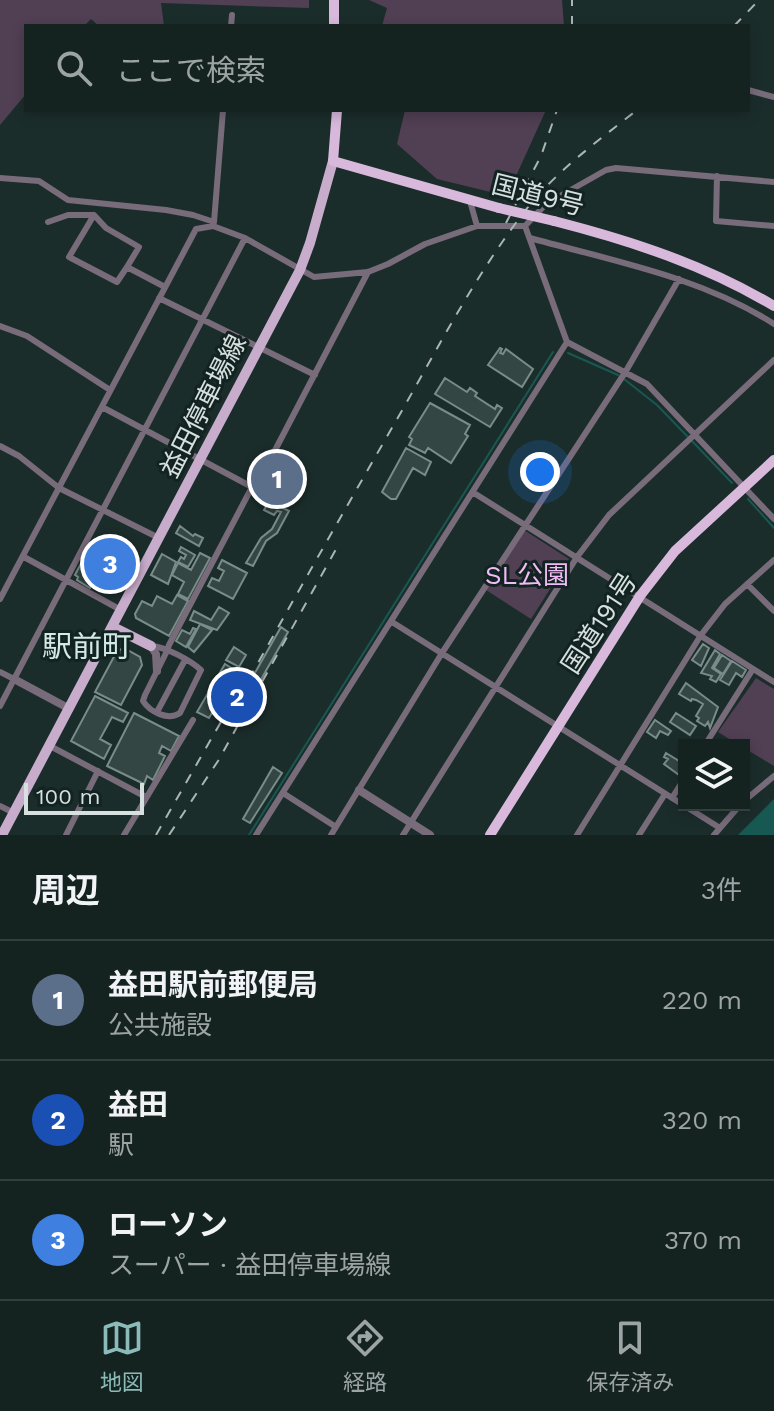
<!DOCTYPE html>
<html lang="ja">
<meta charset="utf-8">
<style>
body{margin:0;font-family:"Work Sans","Noto Sans JP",sans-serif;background:#1d2a29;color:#f1f3f6}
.controls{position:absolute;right:24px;bottom:24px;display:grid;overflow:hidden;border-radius:0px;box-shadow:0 4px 12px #0003}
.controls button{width:72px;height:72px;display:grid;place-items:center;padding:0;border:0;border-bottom:2px solid #333f3e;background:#142220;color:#f1f3f6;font:40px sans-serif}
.scale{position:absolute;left:24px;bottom:20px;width:120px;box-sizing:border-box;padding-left:8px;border:4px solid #d6e0df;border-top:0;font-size:22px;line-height:28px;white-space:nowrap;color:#d6e0df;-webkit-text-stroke:6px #122321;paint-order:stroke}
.you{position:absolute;left:540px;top:472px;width:28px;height:28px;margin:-20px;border:6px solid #fff;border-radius:50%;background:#1a73e8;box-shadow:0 0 0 12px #1a73e833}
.badge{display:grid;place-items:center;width:52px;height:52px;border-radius:50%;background:#8bbbb9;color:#fff;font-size:26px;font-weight:700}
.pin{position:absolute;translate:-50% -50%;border:4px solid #fff;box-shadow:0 2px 8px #0006}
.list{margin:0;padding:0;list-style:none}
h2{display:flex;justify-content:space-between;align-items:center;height:104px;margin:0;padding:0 32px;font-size:34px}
h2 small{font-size:26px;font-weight:400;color:#9da4a5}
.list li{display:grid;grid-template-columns:52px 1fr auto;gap:24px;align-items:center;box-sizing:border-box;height:120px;padding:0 32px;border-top:2px solid #333f3e}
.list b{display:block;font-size:30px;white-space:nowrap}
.list p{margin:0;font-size:26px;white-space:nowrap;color:#9da4a5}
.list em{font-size:26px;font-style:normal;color:#9da4a5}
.icon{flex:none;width:44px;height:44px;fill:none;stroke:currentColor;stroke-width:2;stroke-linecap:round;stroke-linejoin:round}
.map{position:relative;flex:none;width:774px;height:835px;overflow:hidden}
.search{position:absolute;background:#142220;box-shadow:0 4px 12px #0003;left:24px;right:24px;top:24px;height:88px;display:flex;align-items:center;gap:20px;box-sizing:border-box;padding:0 28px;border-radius:0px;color:#9da4a5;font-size:30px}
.sheet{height:464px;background:#142220}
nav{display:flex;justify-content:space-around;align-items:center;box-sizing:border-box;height:112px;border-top:2px solid #333f3e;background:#142220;font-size:22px;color:#9da4a5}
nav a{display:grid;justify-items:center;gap:4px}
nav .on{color:#8bbbb9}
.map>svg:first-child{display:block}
</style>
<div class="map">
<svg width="774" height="835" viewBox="0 0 774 835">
<rect width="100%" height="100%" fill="#1b2d2b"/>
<path fill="#513f54" d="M0,0H309V8L161,3L164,26H99L91,19L84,26H26V94L0,125Z
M369,0H562L564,26H382L387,8Z
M405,110H546L507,196L437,179L397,144Z
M524,530L569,559L531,619L486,590Z
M756,678L774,689V766L744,748V745H739L718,732Z"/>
<path fill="#185853" d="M774,799V835H738Z"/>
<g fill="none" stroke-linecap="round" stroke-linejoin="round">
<path stroke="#185853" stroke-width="2" d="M568,353L618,375
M624,379L657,405L687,436
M692,441L732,483
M748,499L774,528
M249,835L553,352"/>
</g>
<path fill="#344644" stroke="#788c8a" stroke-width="2" d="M500,348L502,349L500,353L503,354L506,349L533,369L522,387L488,365Z
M445,378L467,392L470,388L477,393L475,396L495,409L497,405L502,408L490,427L435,394Z
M430,403L470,425L465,434L468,436L451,463L428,448L425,453L409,445L412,439L409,437Z
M406,448L431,462L425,475L413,468L396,499H391L382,492Z
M269,501L289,511L277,533L266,541L253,566L246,563L261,538L272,529L281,512L277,511L274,515L264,510Z
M180,526L193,536L195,534L203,538L199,546L176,533Z
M181,547L195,555L188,567L178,562L181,557L184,559L186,555L179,551Z
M112,552L119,555L108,577L101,573Z
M200,553L210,558L188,599L178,594L184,582L172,575L178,563L191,570Z
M162,554L176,562L168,584L151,575Z
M85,556L102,566L90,588L77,580L78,577L75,575Z
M222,560L247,573L233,599L208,586L212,578L219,581L224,571L218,568Z
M177,595L188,601L169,636L136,618L135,614L142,601L152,606L157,596L172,604Z
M219,607L229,613L217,630L190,620L194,611L211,620Z
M200,624L212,630L194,652L188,647Z
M281,627L288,632L247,704L240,699Z
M193,628L196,629L186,647L176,641L182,630L190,634Z
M703,644L709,648L701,666L692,660Z
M234,647L246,655L239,667L226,660Z
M124,648L140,657L142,665L121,705L95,692L117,651Z
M715,650L720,654L712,668L721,674L716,682L710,679L712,676L701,673Z
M722,655L731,661L723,674L714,668Z
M732,661L746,670L742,677L736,673L729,685L720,680Z
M225,664L236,671L209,718L197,712Z
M686,683L718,707L710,728L708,722L705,726L697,721L699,718L696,716L703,704L696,700L692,699L691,701L679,694Z
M95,696L128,713L123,722L112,717L100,739L111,745L104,759L71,741Z
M134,713L179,736L171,751L162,746L159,753L165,756L153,780L147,776L144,784L107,766Z
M676,713L696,726L690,735L670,722Z
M655,720L671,731L668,735L660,731L656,738L647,732Z
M666,753L684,764L679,775L664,764L668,759L664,757Z
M273,767L282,773L250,823L243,819Z"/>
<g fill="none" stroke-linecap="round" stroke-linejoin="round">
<path stroke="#786b7a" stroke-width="6" d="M231,26L232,15
M748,90L774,97
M717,176L716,221L774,226
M0,178L39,181L68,200L166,210L193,215L214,222
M470,201L477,226
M94,215L69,257L117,282L127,267L165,287
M48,222L68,215H94L106,228L139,247L127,267
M214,222L223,110
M525,226L546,204L606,170L616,168L774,182
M530,238C613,261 701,277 774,324
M159,298L315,375
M0,326L27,336L110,390
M102,407L252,487
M0,446L19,456L59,488L159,538
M474,493L774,682
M24,557L121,610
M747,584L774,611
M0,599L196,229L213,226L245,238L314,277L368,272L388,264L425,244L477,226H525L567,342L647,384L774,519
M392,622L720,828
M151,646C166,647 190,660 201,670L180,713C168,721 150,712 143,701L145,695L167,651L169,645L252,487L259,481L368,272
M0,672L14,679
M0,706L245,238
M157,712L185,660
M705,745L753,669
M50,746L146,797
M283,793L336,827
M672,798L684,779
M744,801L774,776
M0,806L14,813
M66,835L98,771
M124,835L193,720
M256,835L567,342
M331,835L442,653L626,371L679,279
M403,835L577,557L609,515L774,360
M577,835L701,635L725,604L774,560
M639,835L665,794
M714,835L740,805"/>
<path stroke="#786b7a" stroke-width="8" d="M151,646L156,654L157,671
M14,679L68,708
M359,790L430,835"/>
<path stroke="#c8accc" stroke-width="10" d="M113,627L151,646
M2,835L300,270L310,243L333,161"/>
<path stroke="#d8b9dc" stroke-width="10" d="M334,0V26
M337,110L333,161L499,208
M554,221C632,241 705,265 774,306
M490,835L640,596L675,551L774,460"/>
<path stroke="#aab5b4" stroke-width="2" stroke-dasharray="10 10" stroke-linecap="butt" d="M572,26V0
M734,26L759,0
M506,223L541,156L557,110
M239,697C293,600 348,504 404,407C442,340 480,268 528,207C559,169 599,140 637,110
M156,835L241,687
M169,835L218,761L340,542"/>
<path stroke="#d8b9dc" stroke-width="10" d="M499,208L554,221"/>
</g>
<g text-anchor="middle" stroke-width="6" stroke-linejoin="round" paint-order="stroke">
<g font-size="26" fill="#d6e0df" stroke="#122321">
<text transform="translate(538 195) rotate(14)" y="9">国道9号</text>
<text transform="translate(203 406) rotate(-63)" y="9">益田停車場線</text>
<text transform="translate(599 623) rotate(-57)" y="9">国道191号</text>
</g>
<g font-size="26" fill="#efbcf5" stroke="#122321">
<text x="527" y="584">SL公園</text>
</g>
<g font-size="30" fill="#d3e9e6" stroke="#122321">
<text x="87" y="657">駅前町</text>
</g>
</g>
</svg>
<div class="controls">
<button><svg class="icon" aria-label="layers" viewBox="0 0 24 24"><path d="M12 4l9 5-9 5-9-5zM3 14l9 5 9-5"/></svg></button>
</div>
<div class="scale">100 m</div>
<div class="you"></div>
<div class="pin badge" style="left:277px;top:479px;background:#5c6f8a">1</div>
<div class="pin badge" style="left:237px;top:697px;background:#1a4fb4">2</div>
<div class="pin badge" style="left:110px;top:564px;background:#3f7fe0">3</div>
<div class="search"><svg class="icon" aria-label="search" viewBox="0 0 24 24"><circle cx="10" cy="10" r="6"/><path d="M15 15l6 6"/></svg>ここで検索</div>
</div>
<section class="sheet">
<h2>周辺<small>3件</small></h2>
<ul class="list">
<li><span class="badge" style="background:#5c6f8a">1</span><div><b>益田駅前郵便局</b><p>公共施設</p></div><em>220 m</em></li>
<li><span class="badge" style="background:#1a4fb4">2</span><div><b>益田</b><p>駅</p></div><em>320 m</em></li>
<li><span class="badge" style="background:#3f7fe0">3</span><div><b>ローソン</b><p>スーパー · 益田停車場線</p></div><em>370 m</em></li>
</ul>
</section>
<nav>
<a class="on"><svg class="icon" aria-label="map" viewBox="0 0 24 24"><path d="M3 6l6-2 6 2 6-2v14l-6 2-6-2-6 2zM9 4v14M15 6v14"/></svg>地図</a>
<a><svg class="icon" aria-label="directions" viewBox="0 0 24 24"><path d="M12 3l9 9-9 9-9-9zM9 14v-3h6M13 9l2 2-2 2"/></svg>経路</a>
<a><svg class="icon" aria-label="saved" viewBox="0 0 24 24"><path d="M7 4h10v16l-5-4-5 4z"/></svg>保存済み</a>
</nav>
